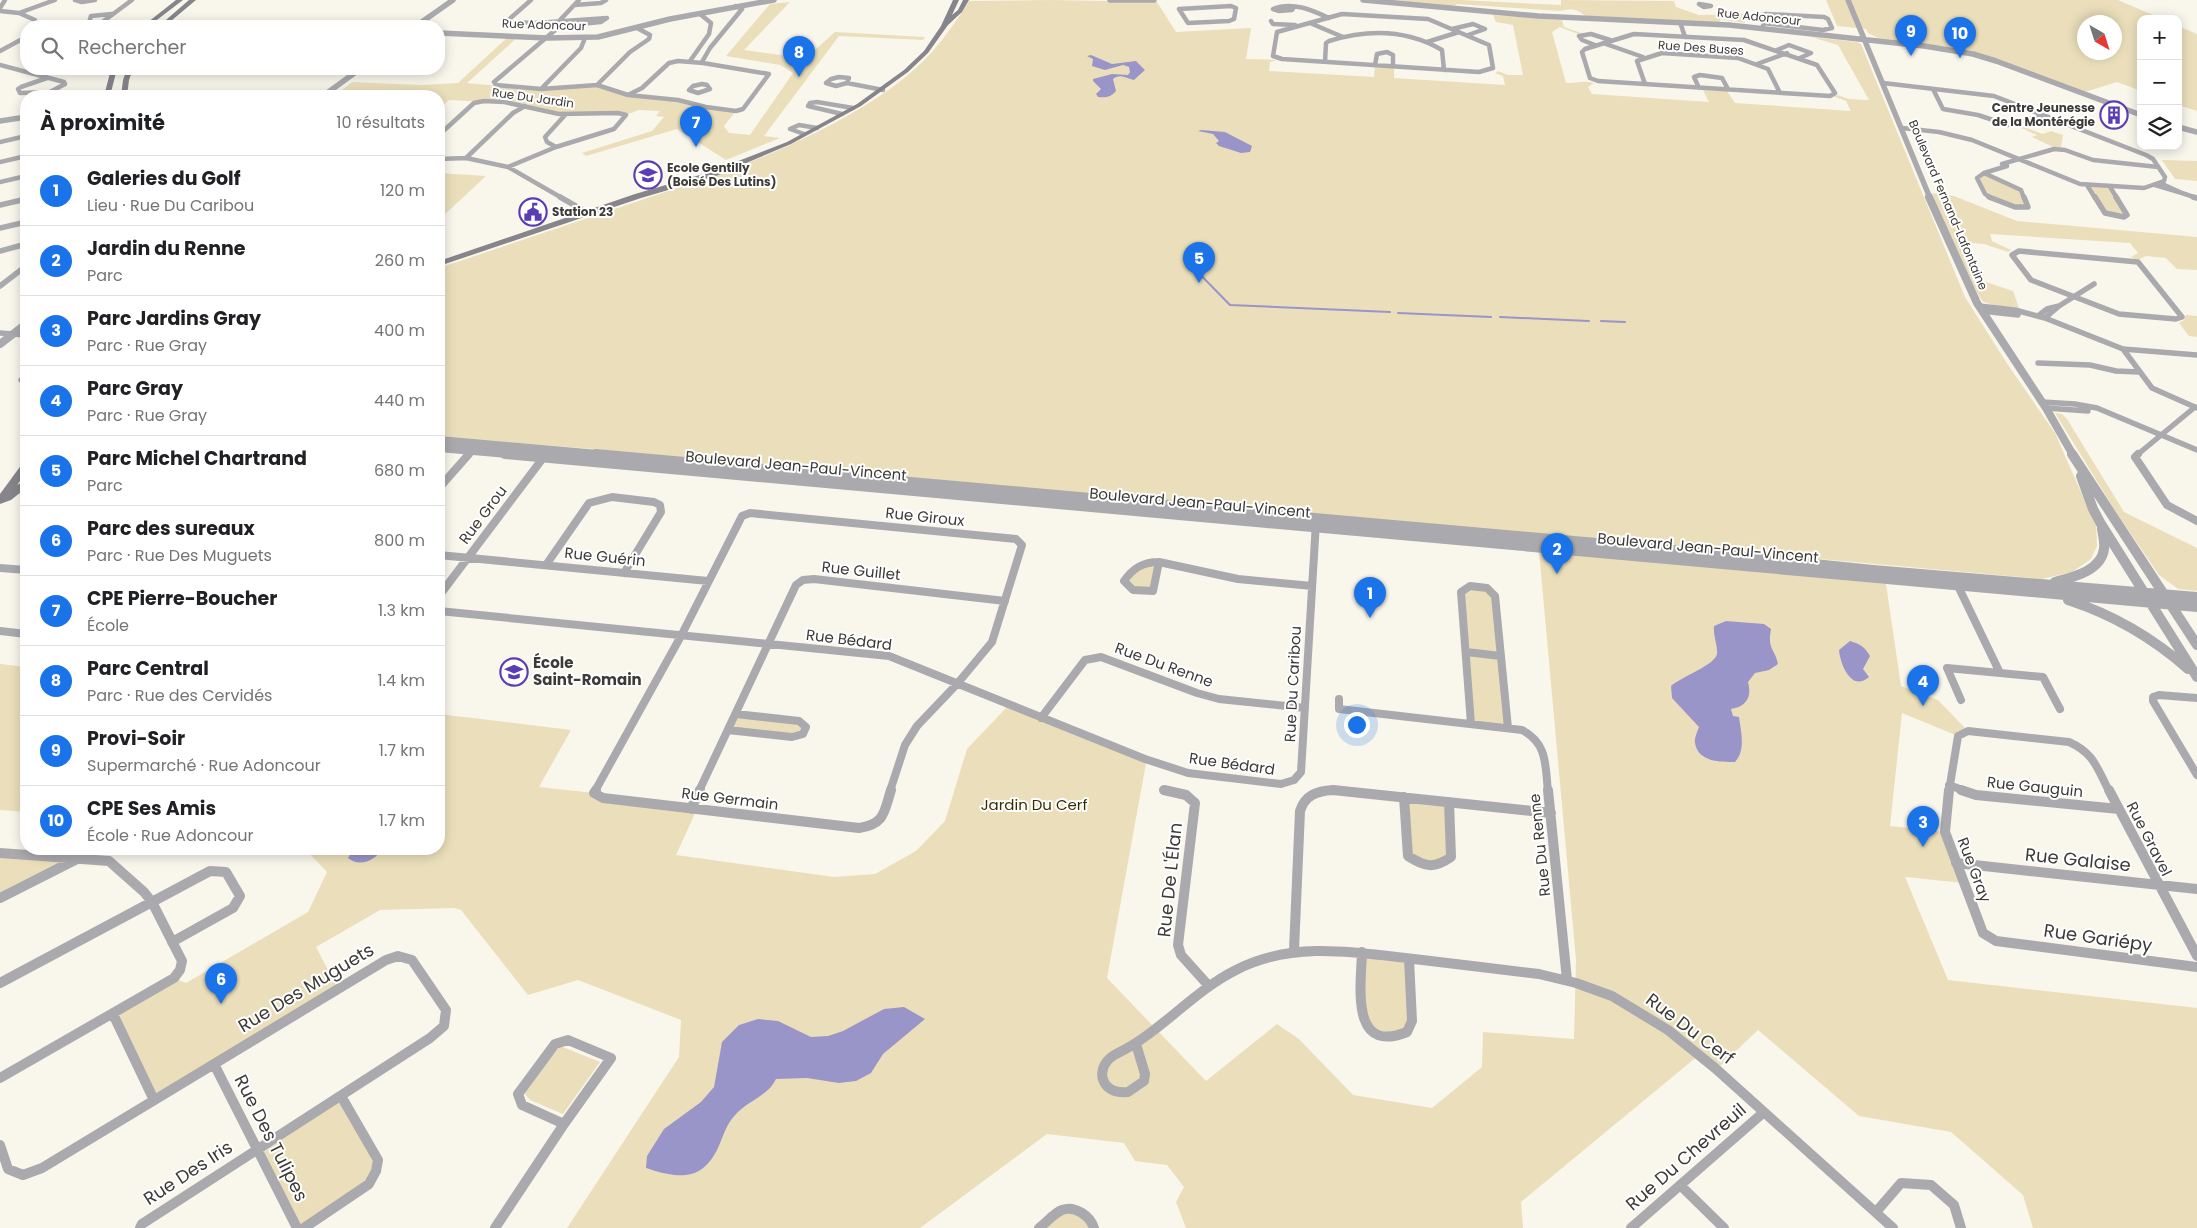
<!DOCTYPE html>
<html lang="fr">
<meta charset="utf-8">
<style>
body{margin:0;font-family:Poppins,sans-serif;background:#f2f2f2;color:#202124}
.controls{position:absolute;right:15px;top:15px;display:grid;overflow:hidden;border-radius:10px;box-shadow:0 2px 12px #0003}
.controls button{width:45px;height:45px;display:grid;place-items:center;padding:0;border:0;border-bottom:1px solid #e0e0e0;background:#fff;color:#202124;font:25px sans-serif}
.compass{position:absolute;left:2077px;top:15px;width:45px;height:45px;border-radius:50%;background:#fff;box-shadow:0 2px 12px #0003;rotate:141deg}
.you{position:absolute;left:1356px;top:724px;width:18px;height:18px;margin:-12px;border:4px solid #fff;border-radius:50%;background:#1a73e8;box-shadow:0 0 0 8px #1a73e833}
.badge{display:grid;place-items:center;width:32px;height:32px;border-radius:50%;background:#1a73e8;color:#fff;font-size:16px;font-weight:700}
.pin{position:absolute;translate:-50% -41px;filter:drop-shadow(0 1px 2px #0008)}
.pin::after{content:'';position:absolute;top:26px;width:18px;height:15px;background:inherit;clip-path:polygon(0 0,100% 0,50% 100%)}
.list{margin:0;padding:0;list-style:none}
h2{display:flex;justify-content:space-between;align-items:center;height:65px;margin:0;padding:0 20px;font-size:21px}
h2 small{font-size:16px;font-weight:400;color:#757577}
.list li{display:grid;grid-template-columns:32px 1fr auto;gap:15px;align-items:center;box-sizing:border-box;height:70px;padding:0 20px;border-top:1px solid #e0e0e0}
.list b{display:block;font-size:19px;white-space:nowrap}
.list p{margin:0;font-size:16px;white-space:nowrap;color:#757577}
.list em{font-size:16px;font-style:normal;color:#757577}
.icon{flex:none;width:28px;height:28px;fill:none;stroke:currentColor;stroke-width:2;stroke-linecap:round;stroke-linejoin:round}
.map{position:relative;flex:none;width:2197px;height:1228px;overflow:hidden}
.search{position:absolute;background:#fff;box-shadow:0 2px 12px #0003;left:20px;top:20px;width:425px;height:55px;display:flex;align-items:center;gap:12px;box-sizing:border-box;padding:0 18px;border-radius:20px;color:#757577;font-size:19px}
.panel{position:absolute;background:#fff;box-shadow:0 2px 12px #0003;left:20px;top:90px;width:425px;height:765px;border-radius:20px}
.map>svg:first-child{display:block}
</style>
<div class="map">
<svg width="2197" height="1228" viewBox="0 0 2197 1228">
<rect width="100%" height="100%" fill="#f9f6ec"/>
<path fill="#ebdfbb" fill-rule="evenodd" d="M1050,0L1157,2L1176,32L1251,28L1246,59L1277,60L1270,62L1269,71L1374,77L1375,66L1394,67V78L1505,85L1503,76L1495,73L1498,71L1508,75H1523L1513,25L1496,22L1493,15L1562,20L1564,27L1581,33L1578,34L1560,27L1552,32L1566,83C1576,83 1586,80 1594,83L1588,87L1592,94L1709,102L1703,90L1727,91L1735,103L1851,111L1846,101L1833,96L1837,95L1849,99L1869,100L1838,45L1811,37L1857,42L1861,44L1965,297L2008,365L2055,433L2087,506L2096,521L2097,546L2091,559L2072,572L2042,579L606,450L439,437V268L722,173C789,148 883,106 931,53C945,37 958,19 969,1Z
M1395,0H1460L1561,5V0L1674,1L1676,7L1699,15L1743,14L1745,23L1720,19V23L1585,16C1576,8 1571,9 1560,11L1457,4L1453,7Z
M1826,0H2118L2162,19H2141V91L2117,82L2085,92L1953,48L1878,38L1868,33L1866,29L1837,26ZM2084,22H2114V52H2084Z
M790,2L744,50L803,58L816,49L835,32L925,37L923,40L839,36L764,136L780,138L726,160L677,129L586,156L582,153L652,131L664,117L656,116L660,111L639,110L626,115L566,114L511,103L449,100L439,109V102L442,99L439,96L342,90L352,82L422,85L458,83L509,36H519L467,83L521,88L597,85L616,92L736,111L724,126L729,133L750,135L793,73L780,65L726,56L770,4Z
M2178,26L2197,34V111L2178,105Z
M2019,125L2043,134L2051,131L2063,135L2061,148L2053,147L2032,137L2037,135L2017,126Z
M2162,160L2197,161V181L2175,179Z
M439,173L486,176L442,217H439Z
M1984,173L2021,190L2028,207L2023,208L1985,194L1979,175Z
M2087,185L2110,187L2127,215H2110Z
M1932,193L1954,196L2017,221L2197,237V270L2177,269L2166,258L2146,256L2138,260L2131,257L2138,253L2130,243L1990,234L1992,241L2011,250L2008,252L1984,244L1963,242L1977,279L2013,291L2019,308C2009,306 1994,307 1984,302C1975,297 1939,209 1932,193Z
M2186,315L2197,316V337L2189,336L2179,323L2184,320Z
M2055,413L2062,414L2067,419L2124,512L2197,548V591L2178,589L2159,575L2116,512Z
M1539,551L1886,584L1901,686L1938,700L1968,731L1958,736L1902,713L1890,826L1945,832L1964,883L1905,877L1948,980L2197,1008V1228H2033L2023,1195L1951,1132L1859,1116L1758,1030L1717,1069L1699,1055L1521,1202L1523,1228H1186L1176,1202L1184,1187L1167,1165L1135,1161L1124,1143L1047,1134L920,1228H567L679,1057L681,1020L578,980L528,995L461,910L454,908L380,910L316,947L338,989L154,1100L113,1014L174,978L186,983L308,912L327,872L305,849H439V714L571,730L539,787L594,793L697,809L676,855L834,877L875,874L916,851L945,821L967,749L1007,707L1146,763L1107,978L1206,1081L1277,1024L1299,1039L1353,1095L1432,1108L1482,1067L1483,1032L1574,1039L1576,960Z
M1159,562L1153,591L1133,590L1124,581L1129,573Z
M1470,586L1487,588L1495,596L1508,728L1471,724L1461,592Z
M0,664L26,667V812L0,810Z
M736,714L799,721L806,727L792,737L728,730Z
M1404,797L1449,802L1451,857L1440,865L1408,856Z
M0,853L76,859L0,898Z
M1362,952L1409,959L1412,1021L1396,1038L1366,1026Z
M560,1046L600,1062L563,1114L530,1100L524,1093Z
M341,1096L378,1160L369,1184L297,1228L258,1149Z
M1062,1210H1078L1094,1228H1039Z"/>
<path fill="#9995c8" d="M1091,55L1112,64L1136,61L1145,70L1134,80C1126,78 1120,73 1113,79L1116,91C1111,97 1106,98 1098,97L1096,94L1101,89L1093,81V79L1112,74L1128,75L1130,72L1129,67L1123,65L1105,70L1092,66L1093,59L1087,56Z
M1201,130L1225,132L1252,146L1250,152L1241,153L1219,146L1216,143L1219,141L1213,134L1198,131Z
M1726,621L1764,624L1771,629C1767,650 1775,648 1778,664L1769,670L1755,673L1748,682C1752,697 1747,706 1731,709L1733,716L1739,717C1741,732 1746,750 1735,762C1720,762 1698,762 1695,743C1694,739 1697,732 1699,727L1672,698L1671,686C1681,677 1715,665 1717,654C1718,646 1713,636 1714,626Z
M1850,641C1860,644 1865,647 1870,656L1863,669L1869,677C1851,693 1840,663 1839,650Z
M353,849H383C375,860 360,868 348,858Z
M904,1007L925,1019L883,1054L871,1073L856,1081L839,1083L807,1078L776,1079C768,1096 748,1101 736,1114C726,1124 723,1137 718,1148C701,1183 677,1178 646,1168L647,1156L664,1129L701,1102L714,1087L722,1042L739,1025L758,1019L778,1021L811,1037L828,1036L843,1031L884,1009Z"/>
<g fill="none" stroke-linecap="round" stroke-linejoin="round">
<path stroke="#9995c8" stroke-width="2" d="M1185,259L1230,305L1390,312
M1398,313L1491,317
M1500,317L1589,321
M1601,321L1625,322"/>
<path stroke="#aaaaae" stroke-width="4.5" d="M75,0L82,2L95,0
M531,0L506,22L536,23L607,18L601,22L560,26
M579,0L560,20V26L494,82L496,85L541,89L597,85L628,95
M1699,4L1711,6L1704,7Z
M575,5L601,3L606,0
M1231,6L1236,8L1234,19L1229,21L1188,23L1179,9Z
M1294,7L1292,10L1279,11L1273,9C1292,1 1312,10 1329,18
M0,8L5,0
M0,11L19,13L35,20L36,26
M19,13L55,0
M1342,14L1428,19L1489,45L1493,68L1479,72L1282,59L1273,56L1277,32Z
M1766,14L1824,17L1828,19L1832,28L1823,30L1764,23L1762,15Z
M1271,21L1273,24L1295,25
M1680,22L1685,37
M1310,23L1343,37
M88,26L91,16L112,14
M97,26L132,0
M1452,29L1473,24L1485,29L1468,35
M1762,29L1764,23
M1634,34L1744,40L1817,65L1835,93L1830,96L1598,81L1590,78L1582,52L1585,49Z
M1427,42L1459,32
M1603,43L1643,57
M1595,45L1582,40L1579,36L1591,34L1610,40
M1777,50L1789,45L1811,53L1800,58
M0,51L26,37
M678,61L703,63L769,74L743,109L736,111L706,107L678,100L628,95L642,88L669,63Z
M690,61L709,34L711,23L700,14
M702,62L710,48L742,9L736,6
M1325,62L1326,43L1329,41C1368,29 1406,29 1442,50L1444,70
M1757,64L1787,53
M0,65L64,82L65,84L50,92L20,93L18,89L21,87L47,78
M1375,65L1377,54L1387,52L1393,55V66
M839,77L849,78L847,83L836,86L826,83L831,79Z
M847,83L883,90
M1883,83L1994,96L2146,155L2153,159L2165,177L2164,181L2144,188L2080,184L1972,140L1939,132L1902,128
M702,84L707,85L710,89L698,93L689,90L693,86Z
M1645,84L1637,61L1662,53L1738,58L1768,69L1780,93
M597,85L630,52L649,39L650,35L637,28
M1699,88L1694,77L1700,75L1722,78L1728,89
M541,89L581,48L585,38
M1933,89L1943,109L1978,115L2008,125L2044,115
M842,114L808,106L810,103L817,102L853,108
M804,134L790,129L799,125L817,128
M439,135L474,103L484,101L504,102L559,114L618,113L626,115L614,129L556,147L508,167
M0,142L26,136
M556,147L547,142L545,137L566,114
M466,158L513,113L525,106
M439,159L466,158L508,167L562,198
M0,162L26,156
M2003,166L2002,164L2054,149L2065,150L2093,160L2158,167
M1984,173L2007,166
M0,182L26,176
M2087,185L2095,198
M2155,185L2182,193L2160,183
M2110,187L2117,198
M2182,193L2197,198
M1991,198L1985,194L1977,178L1984,173L2021,190L2024,198"/>
<path stroke="#aaaaae" stroke-width="5.5" d="M560,197L588,213
M1989,197L2015,207H2028L2024,197
M2095,197L2105,213L2124,217L2127,215L2116,197
M2193,197L2197,198
M0,205L26,199
M0,228L26,222
M0,251L26,244
M2019,251L2138,262L2182,317L2176,319L2119,314L2031,280L2012,255Z
M0,286L26,266
M1979,306L2015,310L2045,318L2123,349L2197,355
M1982,311L2018,315
M2038,316L2047,309L2059,306
M2045,318L2059,306L2094,284
M0,333L26,335
M2123,349L2152,388L2197,408
M2038,363L2090,365L2116,371L2139,372
M21,380L26,377
M2042,402L2075,404L2097,408L2197,450
M2046,408L2088,411
M468,455L472,451
M2137,455L2195,407"/>
<path stroke="#aaaaae" stroke-width="8" d="M2138,454L2135,457L2167,505L2197,521
M439,488L469,454
M439,555L708,581
M1159,562L1238,579L1312,586
M1159,562L1153,591L1133,590L1124,581C1133,568 1143,562 1159,562Z
M546,565L589,503L612,497L654,502L660,505L661,512L624,573
M0,568L26,570
M1958,586L2000,673L1947,668L1961,700
M439,596L546,454
M439,611L889,656L1145,759L1188,773L1281,784L1294,780L1301,772L1316,522
M0,631L26,634
M1466,652L1501,656
M2000,673L2043,677L2060,709
M2197,698L2159,695L2153,697V701L2197,775
M1339,699V709L1522,730C1548,744 1545,765 1548,791
M1041,718L1085,660L1101,657L1197,693L1219,699L1305,708
M1471,724L1461,592L1470,586L1487,588L1495,596L1508,728
M728,730L792,737L803,734L806,727L799,721L736,714
M1949,785L1965,791
M1164,790L1169,791
M595,791L681,636L742,516L750,513L1016,539L1022,545L992,642L957,684L917,726L905,745L890,791
M699,791L796,585L803,580L814,579L1005,601
M1323,791H1341
M1949,791L1958,736L1968,731L2069,742C2094,753 2097,768 2109,791"/>
<path stroke="#aaaaae" stroke-width="10" d="M596,790L594,793L603,798L859,828C885,824 884,812 891,790
M1164,790L1186,795L1195,803L1178,945L1181,955L1208,985
M1548,790L1567,980
M1949,790L1945,832L1983,933L1996,941L2197,967
M1961,790L1976,795L2119,809
M2109,790L2197,956
M1404,797L1408,856C1425,867 1434,869 1451,857L1449,802
M691,809L700,790
M0,853L109,861L144,892L152,902L182,961L180,970L174,978L0,1078
M1956,863L2197,889
M0,898L75,860
M1294,950L1300,811C1305,795 1317,791 1333,790L1551,813
M1362,952C1361,986 1350,1055 1407,1032L1412,1021L1409,959
M0,983L210,871L226,872L240,896L233,908L172,942
M113,1014L154,1100
M568,1040L611,1058L564,1124L522,1105L518,1094L555,1044Z
M1136,1044L1145,1074L1144,1081L1128,1092C1100,1096 1092,1065 1118,1053C1161,1032 1192,992 1236,970C1292,941 1354,952 1414,959C1456,964 1497,969 1539,974L1576,983L1612,996L1668,1030L1715,1068L1893,1228
M214,1064L297,1228
M0,1145L8,1169L23,1175L42,1168L386,960L398,956L412,960L446,1010L444,1026L430,1038L142,1224L140,1228
M1680,1185L1724,1228
M1876,1212L1901,1183L1931,1185L1954,1205L1961,1228
M304,1228L369,1184L376,1171L378,1160L341,1096
M495,1228L564,1124
M1039,1228C1046,1223 1054,1213 1062,1210C1075,1205 1090,1216 1094,1228
M1631,1228L1764,1112"/>
<path stroke="#aaaaae" stroke-width="5.5" d="M1110,0H1154
M1363,0L1538,16L1729,25L1924,46L1973,54L1996,61L2141,115
M1848,0L1930,198
M416,26L453,0
M439,33L547,38L598,37L670,19L774,0
M323,96L360,69
M0,121L26,117
M2178,127L2197,132"/>
<path stroke="#aaaaae" stroke-width="8" d="M1929,197L1977,303L2046,408L2073,455
M0,344L26,324
M439,440L610,455
M439,448L519,455"/>
<path stroke="#aaaaae" stroke-width="10" d="M505,454L2197,607
M596,454L1708,553L1873,570L2197,597
M2072,454L2197,645
M2081,476L2093,509L2101,524L2197,677
M2055,582C2073,577 2101,571 2104,549C2105,542 2103,535 2102,529
M2068,600C2114,615 2152,637 2188,669"/>
<path fill="#86858b" fill-rule="evenodd" d="M176,0H183L149,26H143Z
M189,0H196L165,26H159Z
M953,0H959L952,15L958,10L963,0H969L962,12L948,25L928,53L908,72L861,106L791,144L716,176L641,198L439,266V261L635,194L710,172L787,142L857,104L904,70L924,51L941,26Z
M111,69H117L110,96H104Z
M127,69H133L129,80L127,96H121L123,80Z
M26,463V473L17,485L26,480V488L11,500L0,504V494L22,464Z"/>
</g>
<defs>
<g id="building-ring" transform="scale(1.4375)"><circle r="9.5" fill="#fff" stroke="#5a3db5" stroke-width="1.5"/><path d="M-4-6H4V6H1V3H-1V6H-4ZM-2.5-4.3h1.7v1.8h-1.7ZM.8-4.3h1.7v1.8H.8ZM-2.5-1h1.7V.8h-1.7ZM.8-1h1.7V.8H.8Z" fill="#5a3db5"/></g>
<g id="school-ring" transform="scale(1.4375)"><circle r="9.5" fill="#fff" stroke="#5a3db5" stroke-width="1.5"/><path d="M0-5L7-2L0 1L-7-2ZM-4 1L0 2.5L4 1V4Q0 6-4 4Z" fill="#5a3db5"/></g>
<g id="civic-ring" transform="scale(1.4375)"><circle r="9.5" fill="#fff" stroke="#5a3db5" stroke-width="1.5"/><path d="M-.6-6.5H3V-4.5H.6V-3L4-1V1h2V6H-6V1h2V-1L-.6-3ZM-1.2 2.5V6h2.4V2.5Z" fill="#5a3db5"/></g>
</defs>
<g fill-rule="evenodd">
<use href="#building-ring" x="2114" y="115"/>
<use href="#school-ring" x="648" y="175"/>
<use href="#civic-ring" x="533" y="212"/>
<use href="#school-ring" x="514" y="672"/>
</g>
<g text-anchor="middle" stroke-width="4" stroke-linejoin="round" paint-order="stroke">
<g font-size="12" fill="#3c3b37" stroke="#fff">
<text transform="translate(1759 17) rotate(6)" y="4">Rue Adoncour</text>
<text transform="translate(544 25) rotate(2)" y="4">Rue Adoncour</text>
<text transform="translate(1701 48) rotate(4)" y="4">Rue Des Buses</text>
<text transform="translate(533 98) rotate(8)" y="4">Rue Du Jardin</text>
<text transform="translate(1948 205) rotate(67)" y="4">Boulevard Fernand-Lafontaine</text>
</g>
<g font-size="12" font-weight="bold" fill="#3c3b37" stroke="#fff" text-anchor="start">
<text x="2095" y="112" text-anchor="end">Centre Jeunesse<tspan x="2095" dy="14">de la Montérégie</tspan></text>
<text x="667" y="172">Ecole Gentilly<tspan x="667" dy="14">(Boisé Des Lutins)</tspan></text>
<text x="552" y="216">Station 23</text>
</g>
<g font-size="15" fill="#3c3b37" stroke="#fff">
<text transform="translate(796 466) rotate(5)" y="5">Boulevard Jean-Paul-Vincent</text>
<text transform="translate(1200 503) rotate(5)" y="5">Boulevard Jean-Paul-Vincent</text>
<text transform="translate(483 515) rotate(-53)" y="5">Rue Grou</text>
<text transform="translate(925 517) rotate(6)" y="5">Rue Giroux</text>
<text transform="translate(1708 548) rotate(5)" y="5">Boulevard Jean-Paul-Vincent</text>
<text transform="translate(605 557) rotate(6)" y="5">Rue Guérin</text>
<text transform="translate(861 571) rotate(6)" y="5">Rue Guillet</text>
<text transform="translate(849 640) rotate(7)" y="5">Rue Bédard</text>
<text transform="translate(1164 665) rotate(20)" y="5">Rue Du Renne</text>
<text transform="translate(1293 684) rotate(-87)" y="5">Rue Du Caribou</text>
<text transform="translate(1232 764) rotate(8)" y="5">Rue Bédard</text>
<text transform="translate(2035 787) rotate(6)" y="5">Rue Gauguin</text>
<text transform="translate(730 799) rotate(7)" y="5">Rue Germain</text>
<text transform="translate(2149 839) rotate(63)" y="5">Rue Gravel</text>
<text transform="translate(1540 845) rotate(-96)" y="5">Rue Du Renne</text>
<text transform="translate(1974 870) rotate(69)" y="5">Rue Gray</text>
</g>
<g font-size="15" font-weight="bold" fill="#3c3b37" stroke="#fff" text-anchor="start">
<text x="533" y="668">École<tspan x="533" dy="17">Saint-Romain</tspan></text>
</g>
<g font-size="15" fill="#392d00" stroke="#fff">
<text x="1034" y="810">Jardin Du Cerf</text>
</g>
<g font-size="18" fill="#3c3b37" stroke="#fff">
<text transform="translate(2078 860) rotate(6)" y="6">Rue Galaise</text>
<text transform="translate(1170 880) rotate(-84)" y="6">Rue De L'Élan</text>
<text transform="translate(2098 938) rotate(8)" y="6">Rue Gariépy</text>
<text transform="translate(306 988) rotate(-31)" y="6">Rue Des Muguets</text>
<text transform="translate(1690 1029) rotate(37)" y="6">Rue Du Cerf</text>
<text transform="translate(271 1138) rotate(63)" y="6">Rue Des Tulipes</text>
<text transform="translate(1686 1157) rotate(-41)" y="6">Rue Du Chevreuil</text>
<text transform="translate(188 1173) rotate(-33)" y="6">Rue Des Iris</text>
</g>
</g>
</svg>
<div class="controls">
<button>+</button>
<button>−</button>
<button><svg class="icon" aria-label="layers" viewBox="0 0 24 24"><path d="M12 4l9 5-9 5-9-5zM3 14l9 5 9-5"/></svg></button>
</div>
<svg class="compass" viewBox="-18 -18 36 36"><path d="M0-13l5 13h-10z" fill="#e53935"/><path d="M0 13l5-13h-10z" fill="#757577"/></svg>
<div class="you"></div>
<div class="pin badge" style="left:1370px;top:618px">1</div>
<div class="pin badge" style="left:1557px;top:574px">2</div>
<div class="pin badge" style="left:1923px;top:847px">3</div>
<div class="pin badge" style="left:1923px;top:706px">4</div>
<div class="pin badge" style="left:1199px;top:283px">5</div>
<div class="pin badge" style="left:221px;top:1004px">6</div>
<div class="pin badge" style="left:696px;top:147px">7</div>
<div class="pin badge" style="left:799px;top:77px">8</div>
<div class="pin badge" style="left:1911px;top:56px">9</div>
<div class="pin badge" style="left:1960px;top:58px">10</div>
<div class="search"><svg class="icon" aria-label="search" viewBox="0 0 24 24"><circle cx="10" cy="10" r="6"/><path d="M15 15l6 6"/></svg>Rechercher</div>
<section class="panel">
<h2>À proximité<small>10 résultats</small></h2>
<ul class="list">
<li><span class="badge">1</span><div><b>Galeries du Golf</b><p>Lieu · Rue Du Caribou</p></div><em>120 m</em></li>
<li><span class="badge">2</span><div><b>Jardin du Renne</b><p>Parc</p></div><em>260 m</em></li>
<li><span class="badge">3</span><div><b>Parc Jardins Gray</b><p>Parc · Rue Gray</p></div><em>400 m</em></li>
<li><span class="badge">4</span><div><b>Parc Gray</b><p>Parc · Rue Gray</p></div><em>440 m</em></li>
<li><span class="badge">5</span><div><b>Parc Michel Chartrand</b><p>Parc</p></div><em>680 m</em></li>
<li><span class="badge">6</span><div><b>Parc des sureaux</b><p>Parc · Rue Des Muguets</p></div><em>800 m</em></li>
<li><span class="badge">7</span><div><b>CPE Pierre-Boucher</b><p>École</p></div><em>1.3 km</em></li>
<li><span class="badge">8</span><div><b>Parc Central</b><p>Parc · Rue des Cervidés</p></div><em>1.4 km</em></li>
<li><span class="badge">9</span><div><b>Provi-Soir</b><p>Supermarché · Rue Adoncour</p></div><em>1.7 km</em></li>
<li><span class="badge">10</span><div><b>CPE Ses Amis</b><p>École · Rue Adoncour</p></div><em>1.7 km</em></li>
</ul>
</section>
</div>
